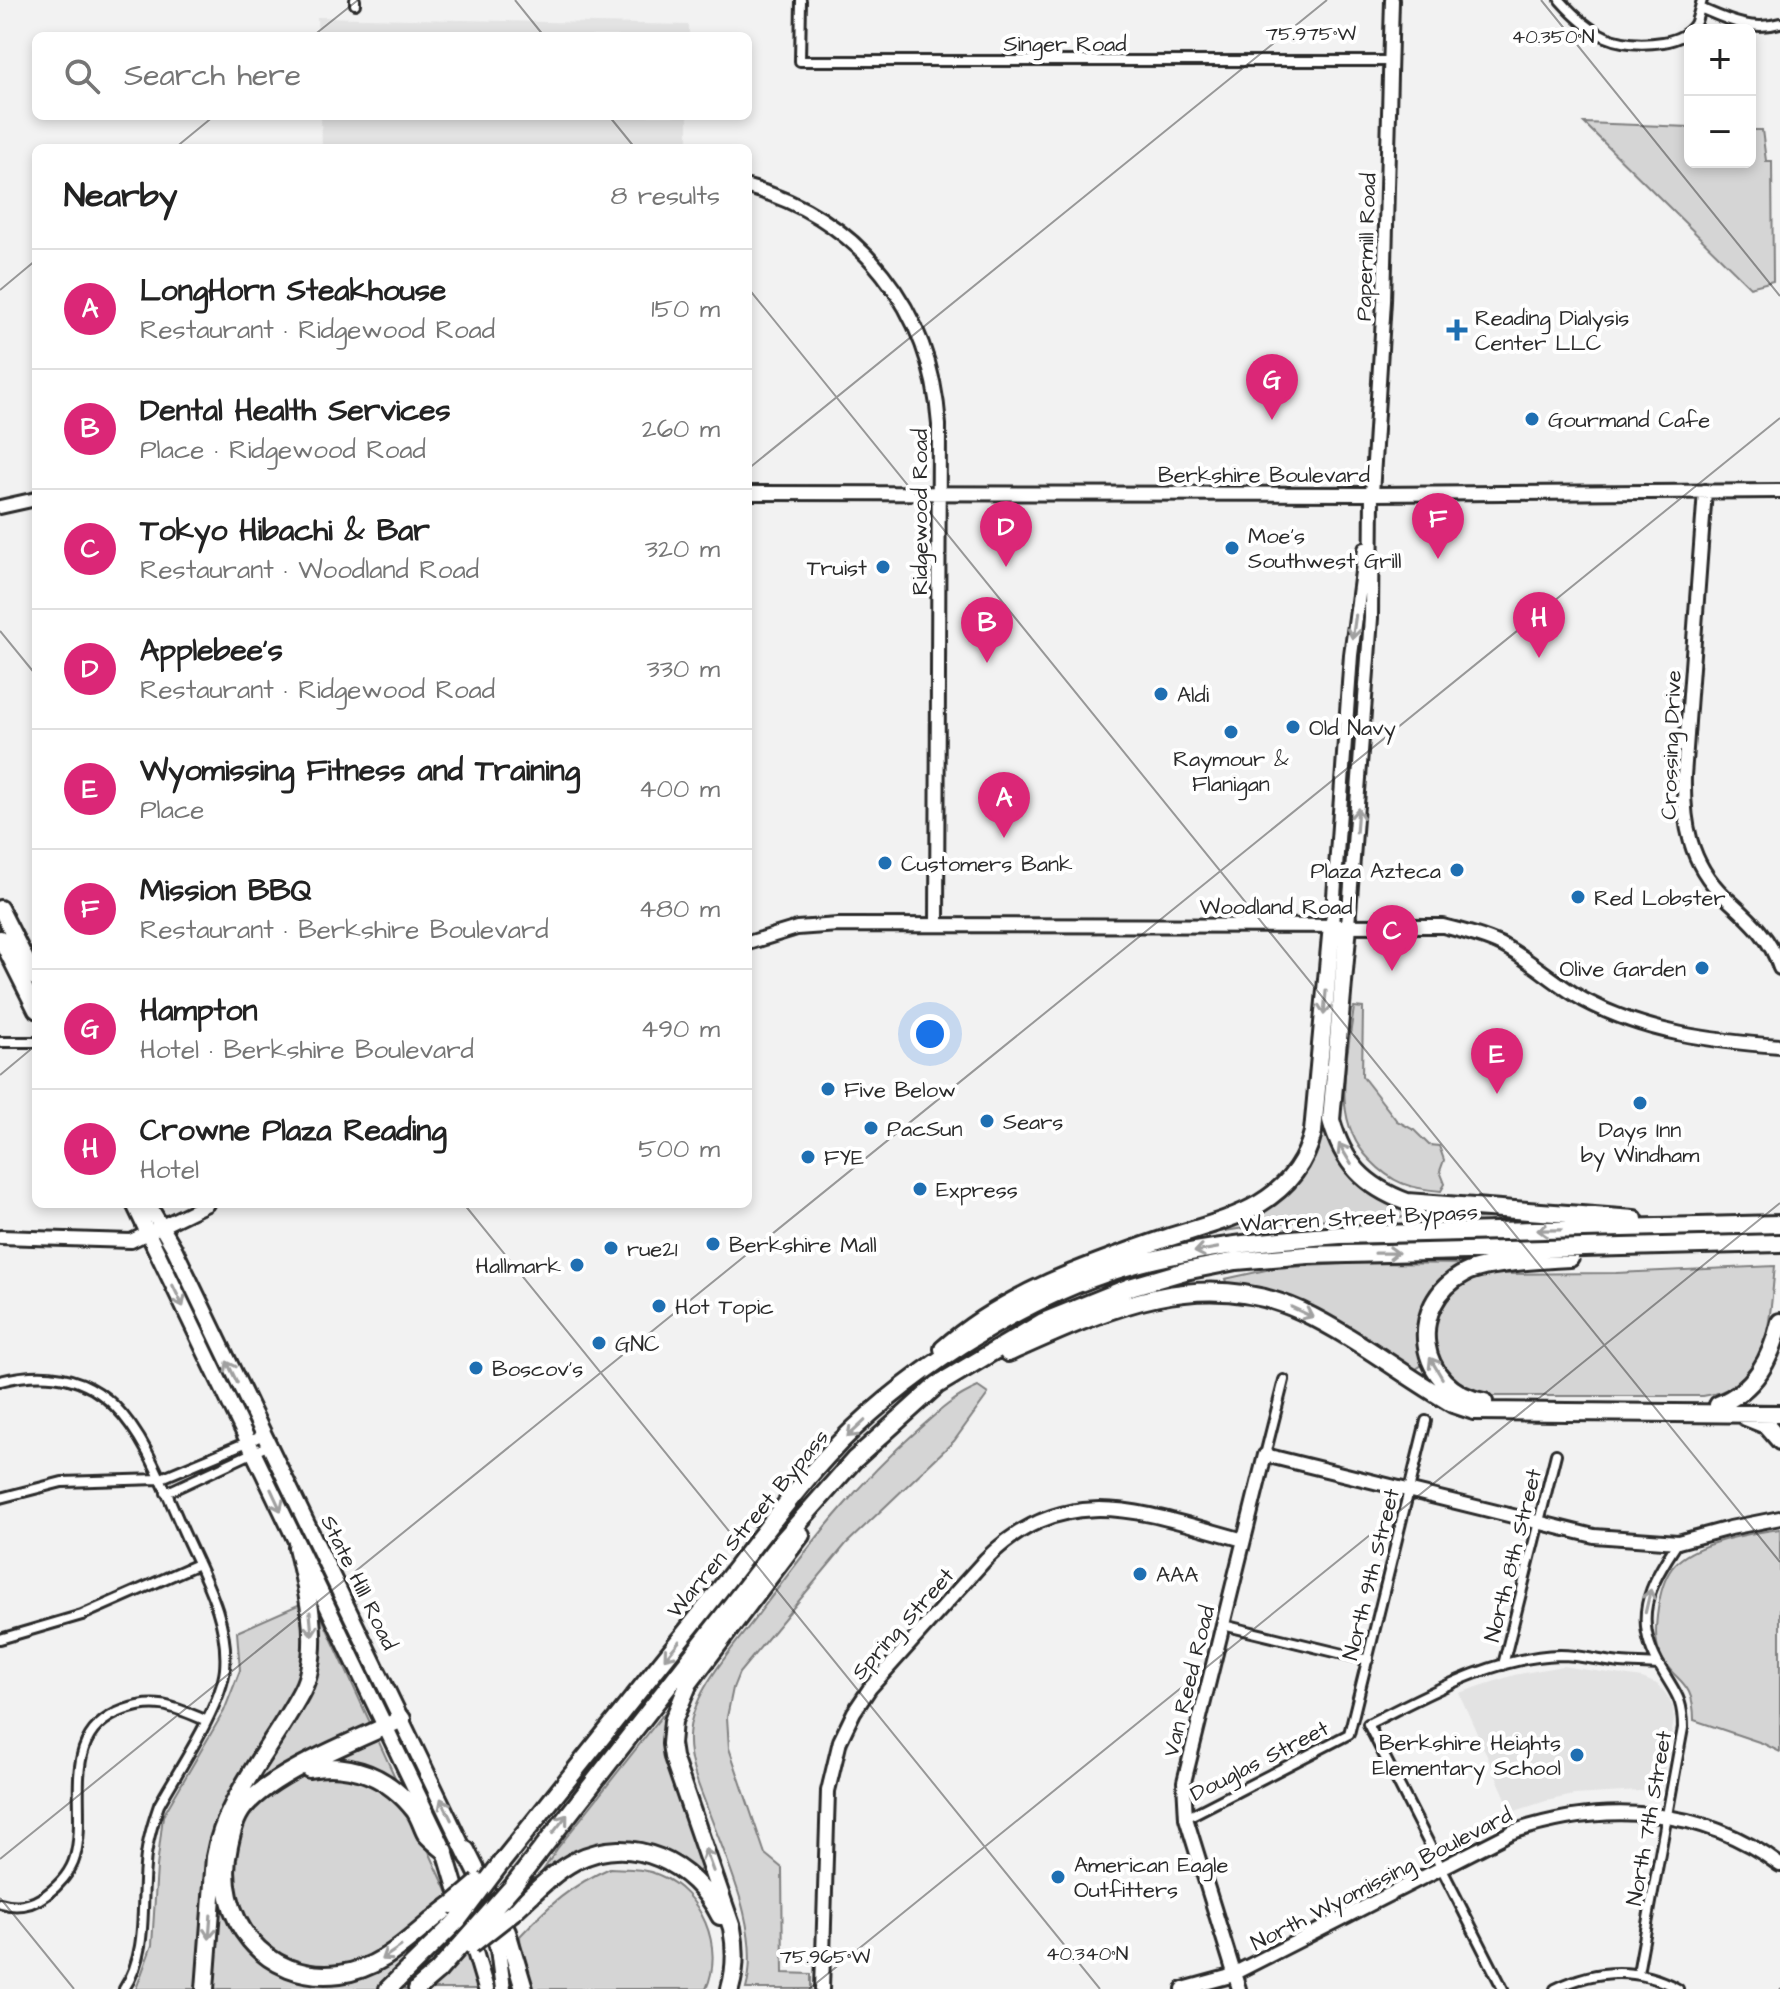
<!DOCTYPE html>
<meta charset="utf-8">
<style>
body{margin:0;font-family:"Architects Daughter",sans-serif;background:#f2f2f2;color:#222}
.controls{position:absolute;right:24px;top:24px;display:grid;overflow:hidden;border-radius:12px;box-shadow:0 4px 12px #0003}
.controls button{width:72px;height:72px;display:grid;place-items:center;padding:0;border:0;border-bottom:2px solid #e0e0e0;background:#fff;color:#222;font:40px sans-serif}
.you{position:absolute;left:930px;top:1034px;width:28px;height:28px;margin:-20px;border:6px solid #fff;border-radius:50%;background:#1a73e8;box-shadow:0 0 0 12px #1a73e833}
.badge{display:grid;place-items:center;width:52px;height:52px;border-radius:50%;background:#db2777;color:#fff;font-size:26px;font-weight:700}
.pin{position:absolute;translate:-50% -66px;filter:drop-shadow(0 2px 4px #0008)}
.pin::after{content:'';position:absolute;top:42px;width:28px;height:24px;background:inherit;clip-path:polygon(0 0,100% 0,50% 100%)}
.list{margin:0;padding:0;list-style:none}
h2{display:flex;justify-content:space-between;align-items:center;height:104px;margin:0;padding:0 32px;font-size:34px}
h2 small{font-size:26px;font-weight:400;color:#767676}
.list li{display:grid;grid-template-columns:52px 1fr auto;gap:24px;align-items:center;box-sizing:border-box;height:120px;padding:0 32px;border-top:2px solid #e0e0e0}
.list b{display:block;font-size:30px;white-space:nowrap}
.list p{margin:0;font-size:26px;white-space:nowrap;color:#767676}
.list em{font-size:26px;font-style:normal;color:#767676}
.icon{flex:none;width:44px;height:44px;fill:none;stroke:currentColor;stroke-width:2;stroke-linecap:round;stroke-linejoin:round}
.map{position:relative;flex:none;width:1780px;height:1989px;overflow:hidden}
.search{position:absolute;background:#fff;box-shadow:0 4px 12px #0003;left:32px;top:32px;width:720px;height:88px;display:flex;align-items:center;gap:20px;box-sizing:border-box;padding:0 28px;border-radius:12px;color:#767676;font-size:30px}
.panel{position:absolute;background:#fff;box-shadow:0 4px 12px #0003;left:32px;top:144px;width:720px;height:1064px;border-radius:12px}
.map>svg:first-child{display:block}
</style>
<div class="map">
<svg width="1780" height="1989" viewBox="0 0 1780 1989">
<rect width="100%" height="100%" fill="#f2f2f2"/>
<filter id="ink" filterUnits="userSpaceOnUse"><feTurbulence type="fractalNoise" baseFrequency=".0125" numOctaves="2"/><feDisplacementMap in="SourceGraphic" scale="16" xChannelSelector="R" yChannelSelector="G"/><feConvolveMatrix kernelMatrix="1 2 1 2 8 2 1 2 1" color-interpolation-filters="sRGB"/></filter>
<g filter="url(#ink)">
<path fill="#e3e3e3" d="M317,17L689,25V36H318Z
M321,116H688V148H322Z
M1562,1666L1642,1678L1657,1684L1666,1694L1673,1707L1674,1720L1660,1793L1640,1791L1574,1795L1546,1801L1512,1812L1459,1693L1514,1675Z"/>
<path fill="#d5d5d5" stroke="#808080" stroke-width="2" d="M1584,123L1690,127V162H1750V130H1762L1766,161H1772L1773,281L1750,287Z
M1354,1007L1363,1008L1362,1076L1397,1121L1414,1130L1429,1145L1439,1146L1444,1160L1440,1171L1445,1184L1441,1191C1409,1188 1393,1184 1370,1160C1329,1119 1348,1059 1354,1007Z
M1323,1128C1334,1156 1347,1175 1372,1193L1512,1217C1471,1220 1430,1217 1389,1217C1319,1217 1250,1225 1181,1239C1229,1221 1291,1210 1313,1158C1317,1148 1319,1138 1323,1128Z
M1359,1263L1472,1264C1423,1301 1415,1299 1425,1363L1410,1373L1368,1345L1228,1288L1225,1279L1275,1268Z
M1775,1266C1769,1321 1771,1387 1703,1396H1492C1438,1385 1410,1325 1458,1288C1468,1280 1480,1277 1492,1274L1616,1273Z
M978,1387L988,1394L954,1441L846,1544L739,1673L733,1688L727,1717L729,1748L765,1854L782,1868L783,1973L811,1974V1989H746C762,1929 725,1858 705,1802C697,1782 688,1759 689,1737C690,1693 735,1646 760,1612C809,1546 857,1483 919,1429C938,1412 954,1397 978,1387Z
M1780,1529V1752L1762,1743L1694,1720C1694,1676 1672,1684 1659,1651C1654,1638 1656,1622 1658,1609C1660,1594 1663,1580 1672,1568C1690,1543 1751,1533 1780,1529Z
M298,1605L318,1609L448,1893L476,1969L478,1989H136L152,1945L157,1867L163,1816L224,1711L240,1670L237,1632Z
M669,1707L666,1726L704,1867L696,1873L625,1845L544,1878L540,1875L557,1849Z
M610,1868C627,1869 643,1868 659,1875C701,1892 725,1947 706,1989H534L521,1955L520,1936C548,1906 571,1885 610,1868Z"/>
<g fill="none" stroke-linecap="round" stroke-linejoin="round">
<g stroke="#2b2b2b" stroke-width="14">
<path id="street" d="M801,0L800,61H1390
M1560,0C1591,35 1616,49 1663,42C1675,40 1688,35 1695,24C1698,17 1700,7 1702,0
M355,4V0
M1700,8C1726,19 1751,32 1780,23
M0,1042H36
M0,1381C120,1351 147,1451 186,1537C205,1579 229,1621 225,1669C221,1707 179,1769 159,1805C152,1825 146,1845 145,1866C141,1907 148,1953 124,1989
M1265,1455L1284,1380
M166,1493L269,1445
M0,1498L62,1482L159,1479L264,1435
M1223,1625L1368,1660
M0,1639L82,1615L198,1564
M1503,1665L1556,1454
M1186,1818L1349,1734L1426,1421
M0,1903C17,1908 31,1906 46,1895C58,1886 71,1872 75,1857C89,1807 56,1734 124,1710C157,1698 174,1707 205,1720
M1638,1973L1683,1728C1683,1699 1676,1694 1662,1670C1631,1620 1648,1587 1678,1542
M1503,1989L1368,1724C1427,1695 1492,1657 1560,1655C1580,1655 1601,1661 1621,1663C1633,1664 1646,1664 1658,1665
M1555,1989C1596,1969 1637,1966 1678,1989"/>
</g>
<g stroke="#2b2b2b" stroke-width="18">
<path id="secondary" d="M748,187C861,218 931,310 939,425L937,925
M1705,491L1684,776C1683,821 1689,863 1724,896C1748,918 1770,936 1780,968
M748,493L1372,494L1780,491
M0,507L36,499
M1332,925L1351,655L1365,549
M1348,925L1371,618L1372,494L1384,301L1392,0
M748,943L797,928L838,925L1443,926C1463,931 1483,936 1502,945C1531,960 1555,984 1584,1000C1646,1033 1711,1041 1780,1046
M0,1237L131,1241L207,1204
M822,1989L828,1791L840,1741L854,1712L870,1688L986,1559C1068,1477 1149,1515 1244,1540
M1183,1989L1227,1977L1512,1832C1603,1801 1702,1806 1780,1865
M1239,1989L1186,1818L1184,1782L1265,1455L1594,1536L1678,1542L1730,1528L1780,1518"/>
</g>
<g stroke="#2b2b2b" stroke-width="20">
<path id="primary" d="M0,908L36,979
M0,938L36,1010
M134,1204L445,1851L486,1989
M148,1204L174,1248L468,1858
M477,1885L498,1949L503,1989"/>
</g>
<g stroke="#2b2b2b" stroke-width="22">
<path id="highway" d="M1348,925L1331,1120C1343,1163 1364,1186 1407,1202L1634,1219
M943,1349C1004,1294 1091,1264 1167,1238C1198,1228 1232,1220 1259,1204C1287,1187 1306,1163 1313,1132L1332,925
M1008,1353C1102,1311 1198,1264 1301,1311C1354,1336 1402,1374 1453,1404L1474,1411L1780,1414
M1484,1402C1416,1390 1405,1304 1465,1273C1484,1263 1547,1259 1570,1258
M1718,1405C1755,1390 1771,1359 1780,1322
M1746,1417L1766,1425L1780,1441
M402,1719C359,1739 273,1772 244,1807C235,1818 232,1832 229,1846C213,1917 265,1984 340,1974C387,1968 416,1930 452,1905
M309,1769C351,1761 389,1777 415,1811C420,1818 422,1827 426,1834C431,1840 439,1846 445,1851
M466,1850L507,1932L524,1989
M501,1863C567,1781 632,1699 698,1617C740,1565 781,1506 826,1457C897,1379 1018,1300 1119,1269C1191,1247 1265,1241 1340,1235L1780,1224
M513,1886L776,1548L854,1460L937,1385L1043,1322L1130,1287L1185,1271L1236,1261L1308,1255L1780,1243
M513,1912C532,1895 552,1873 575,1861C632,1832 694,1863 720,1916
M205,1989L215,1857C223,1808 259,1762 285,1720C294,1704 306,1688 309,1670C318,1629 306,1587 297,1547
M388,1989L458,1920
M417,1989L438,1971
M730,1989C736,1968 736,1949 732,1928L673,1757L671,1744L673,1721L689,1683L801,1535"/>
</g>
<use href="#street" stroke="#fff" stroke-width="8"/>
<use href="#secondary" stroke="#fff" stroke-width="12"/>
<use href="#primary" stroke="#fff" stroke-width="14"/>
<use href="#highway" stroke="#fff" stroke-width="16"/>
<g stroke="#2b2b2b" stroke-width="22" stroke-linecap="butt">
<path id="highway-bridge" d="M452,1905L479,1882
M458,1920L501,1863
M471,1945L513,1912
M438,1971L513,1886"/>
</g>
<use href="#highway-bridge" stroke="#fff" stroke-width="16"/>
</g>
<defs><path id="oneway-shaft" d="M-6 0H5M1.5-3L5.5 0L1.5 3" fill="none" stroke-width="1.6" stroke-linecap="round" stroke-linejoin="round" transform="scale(2)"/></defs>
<g stroke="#a0a0a0">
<use href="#oneway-shaft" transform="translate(1354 627) rotate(98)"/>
<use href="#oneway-shaft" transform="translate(1357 820) rotate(-86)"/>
<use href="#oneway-shaft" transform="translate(1325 1003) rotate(95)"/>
<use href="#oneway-shaft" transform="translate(1345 1154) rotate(-121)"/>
<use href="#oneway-shaft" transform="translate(1549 1230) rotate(179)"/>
<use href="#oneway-shaft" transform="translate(1206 1250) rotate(170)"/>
<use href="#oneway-shaft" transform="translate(1387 1253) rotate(-1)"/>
<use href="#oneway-shaft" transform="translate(178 1296) rotate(64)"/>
<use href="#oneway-shaft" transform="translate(1302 1312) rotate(25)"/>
<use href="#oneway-shaft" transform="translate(1436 1368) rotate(-121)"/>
<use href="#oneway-shaft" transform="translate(232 1372) rotate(-116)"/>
<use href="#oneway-shaft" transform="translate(856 1429) rotate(137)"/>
<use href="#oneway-shaft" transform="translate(276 1500) rotate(65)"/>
<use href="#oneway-shaft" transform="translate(1648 1601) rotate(-77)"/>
<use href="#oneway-shaft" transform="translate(311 1624) rotate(85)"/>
<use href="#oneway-shaft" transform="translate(672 1650) rotate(129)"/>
<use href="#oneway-shaft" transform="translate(446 1809) rotate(-116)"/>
<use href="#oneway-shaft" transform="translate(560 1824) rotate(-52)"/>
<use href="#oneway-shaft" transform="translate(709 1860) rotate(-110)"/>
<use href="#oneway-shaft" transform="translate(210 1927) rotate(94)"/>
<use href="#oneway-shaft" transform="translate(391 1953) rotate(146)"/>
</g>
</g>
<path fill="none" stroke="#2b2b2b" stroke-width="2" stroke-opacity="0.45" d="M515,0L544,36M1541,0L1780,296M313,36L358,0M609,116L635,148M175,148L214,116M748,288L1780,1562M0,290L36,260M748,469L1327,0M0,631L36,675M0,1075L36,1045M464,1204L1100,1989M0,1859L1780,418M0,1898L74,1989M809,1989L1780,1203M1779,1989L1780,1988"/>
<g fill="#1f6fb2" stroke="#fff" stroke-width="3">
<path d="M1453 318h8v8h8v8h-8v8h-8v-8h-8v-8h8z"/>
<circle cx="1532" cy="419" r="8"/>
<circle cx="1232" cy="548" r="8"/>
<circle cx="883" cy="567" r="8"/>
<circle cx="1161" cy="694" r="8"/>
<circle cx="1293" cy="727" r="8"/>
<circle cx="1231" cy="732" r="8"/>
<circle cx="885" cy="863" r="8"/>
<circle cx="1457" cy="870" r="8"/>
<circle cx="1578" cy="897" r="8"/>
<circle cx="1702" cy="968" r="8"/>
<circle cx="828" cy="1089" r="8"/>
<circle cx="1640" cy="1103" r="8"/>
<circle cx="987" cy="1121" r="8"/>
<circle cx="871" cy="1128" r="8"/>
<circle cx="808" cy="1157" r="8"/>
<circle cx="920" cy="1189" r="8"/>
<circle cx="713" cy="1244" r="8"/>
<circle cx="611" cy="1248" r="8"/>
<circle cx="577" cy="1265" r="8"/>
<circle cx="659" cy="1306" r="8"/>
<circle cx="599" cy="1343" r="8"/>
<circle cx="476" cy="1368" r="8"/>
<circle cx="1140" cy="1574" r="8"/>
<circle cx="1577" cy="1755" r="8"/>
<circle cx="1058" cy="1877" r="8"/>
</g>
<g text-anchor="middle" stroke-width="8" stroke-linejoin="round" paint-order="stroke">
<g font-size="22" fill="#2b2b2b" stroke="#fff">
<text x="1065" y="51">Singer Road</text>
<text transform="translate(1365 247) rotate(-88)" y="8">Papermill Road</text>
<text x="1264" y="482">Berkshire Boulevard</text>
<text transform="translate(919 512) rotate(-90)" y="8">Ridgewood Road</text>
<text transform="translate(1670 745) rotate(-88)" y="8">Crossing Drive</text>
<text x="1276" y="914">Woodland Road</text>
<text transform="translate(1359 1217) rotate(-3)" y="8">Warren Street Bypass</text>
<text transform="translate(747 1523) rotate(-50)" y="8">Warren Street Bypass</text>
<text transform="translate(1512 1555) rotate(-76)" y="8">North 8th Street</text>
<text transform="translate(1370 1574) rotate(-76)" y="8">North 9th Street</text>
<text transform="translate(360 1582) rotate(64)" y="8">State Hill Road</text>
<text transform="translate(902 1623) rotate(-48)" y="8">Spring Street</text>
<text transform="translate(1188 1681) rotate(-76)" y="8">Van Reed Road</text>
<text transform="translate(1259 1760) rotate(-27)" y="8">Douglas Street</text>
<text transform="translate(1648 1818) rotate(-80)" y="8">North 7th Street</text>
<text transform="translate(1381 1878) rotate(-27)" y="8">North Wyomissing Boulevard</text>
</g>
<g font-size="22" fill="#2b2b2b" stroke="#fff" text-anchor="start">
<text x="1475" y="325">Reading Dialysis<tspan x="1475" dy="25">Center LLC</tspan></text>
<text x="1548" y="427">Gourmand Cafe</text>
<text x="1248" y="543">Moe's<tspan x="1248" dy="25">Southwest Grill</tspan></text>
<text x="867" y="575" text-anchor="end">Truist</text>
<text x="1177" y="702">Aldi</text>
<text x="1309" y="735">Old Navy</text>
<text x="1231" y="766" text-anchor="middle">Raymour &amp;<tspan x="1231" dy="25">Flanigan</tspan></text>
<text x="901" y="871">Customers Bank</text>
<text x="1441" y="878" text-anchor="end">Plaza Azteca</text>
<text x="1594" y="905">Red Lobster</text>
<text x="1686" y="976" text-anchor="end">Olive Garden</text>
<text x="844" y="1097">Five Below</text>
<text x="1003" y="1129">Sears</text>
<text x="887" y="1136">PacSun</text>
<text x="1640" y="1137" text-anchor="middle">Days Inn<tspan x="1640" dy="25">by Windham</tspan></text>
<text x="824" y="1165">FYE</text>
<text x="936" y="1197">Express</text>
<text x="729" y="1252">Berkshire Mall</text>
<text x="627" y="1256">rue21</text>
<text x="561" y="1273" text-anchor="end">Hallmark</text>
<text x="675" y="1314">Hot Topic</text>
<text x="615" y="1351">GNC</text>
<text x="492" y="1376">Boscov's</text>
<text x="1156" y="1582">AAA</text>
<text x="1561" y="1750" text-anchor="end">Berkshire Heights<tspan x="1561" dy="25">Elementary School</tspan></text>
<text x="1074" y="1872">American Eagle<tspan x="1074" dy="25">Outfitters</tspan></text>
</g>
</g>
<g font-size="20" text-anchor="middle" fill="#2b2b2b" stroke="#fff" stroke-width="8" stroke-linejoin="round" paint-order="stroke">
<text x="1311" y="40">75.975°W</text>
<text x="1553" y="43">40.350°N</text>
<text x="1087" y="1960">40.340°N</text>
<text x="825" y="1963">75.965°W</text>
</g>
</svg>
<div class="controls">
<button>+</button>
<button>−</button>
</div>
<div class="you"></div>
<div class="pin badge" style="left:1004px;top:838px">A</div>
<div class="pin badge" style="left:987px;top:663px">B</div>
<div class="pin badge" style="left:1392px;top:971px">C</div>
<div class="pin badge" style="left:1006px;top:567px">D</div>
<div class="pin badge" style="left:1497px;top:1094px">E</div>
<div class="pin badge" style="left:1438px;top:559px">F</div>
<div class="pin badge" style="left:1272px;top:420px">G</div>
<div class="pin badge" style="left:1539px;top:658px">H</div>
<div class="search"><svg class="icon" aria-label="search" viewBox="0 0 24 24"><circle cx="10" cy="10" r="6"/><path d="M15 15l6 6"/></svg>Search here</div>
<section class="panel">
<h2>Nearby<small>8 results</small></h2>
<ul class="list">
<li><span class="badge">A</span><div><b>LongHorn Steakhouse</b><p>Restaurant · Ridgewood Road</p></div><em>150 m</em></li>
<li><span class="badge">B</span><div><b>Dental Health Services</b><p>Place · Ridgewood Road</p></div><em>260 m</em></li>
<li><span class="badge">C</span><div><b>Tokyo Hibachi &amp; Bar</b><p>Restaurant · Woodland Road</p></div><em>320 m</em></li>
<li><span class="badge">D</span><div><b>Applebee's</b><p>Restaurant · Ridgewood Road</p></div><em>330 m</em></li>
<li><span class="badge">E</span><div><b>Wyomissing Fitness and Training</b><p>Place</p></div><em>400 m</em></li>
<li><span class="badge">F</span><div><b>Mission BBQ</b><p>Restaurant · Berkshire Boulevard</p></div><em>480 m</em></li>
<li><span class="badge">G</span><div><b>Hampton</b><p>Hotel · Berkshire Boulevard</p></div><em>490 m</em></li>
<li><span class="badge">H</span><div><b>Crowne Plaza Reading</b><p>Hotel</p></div><em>500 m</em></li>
</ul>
</section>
</div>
